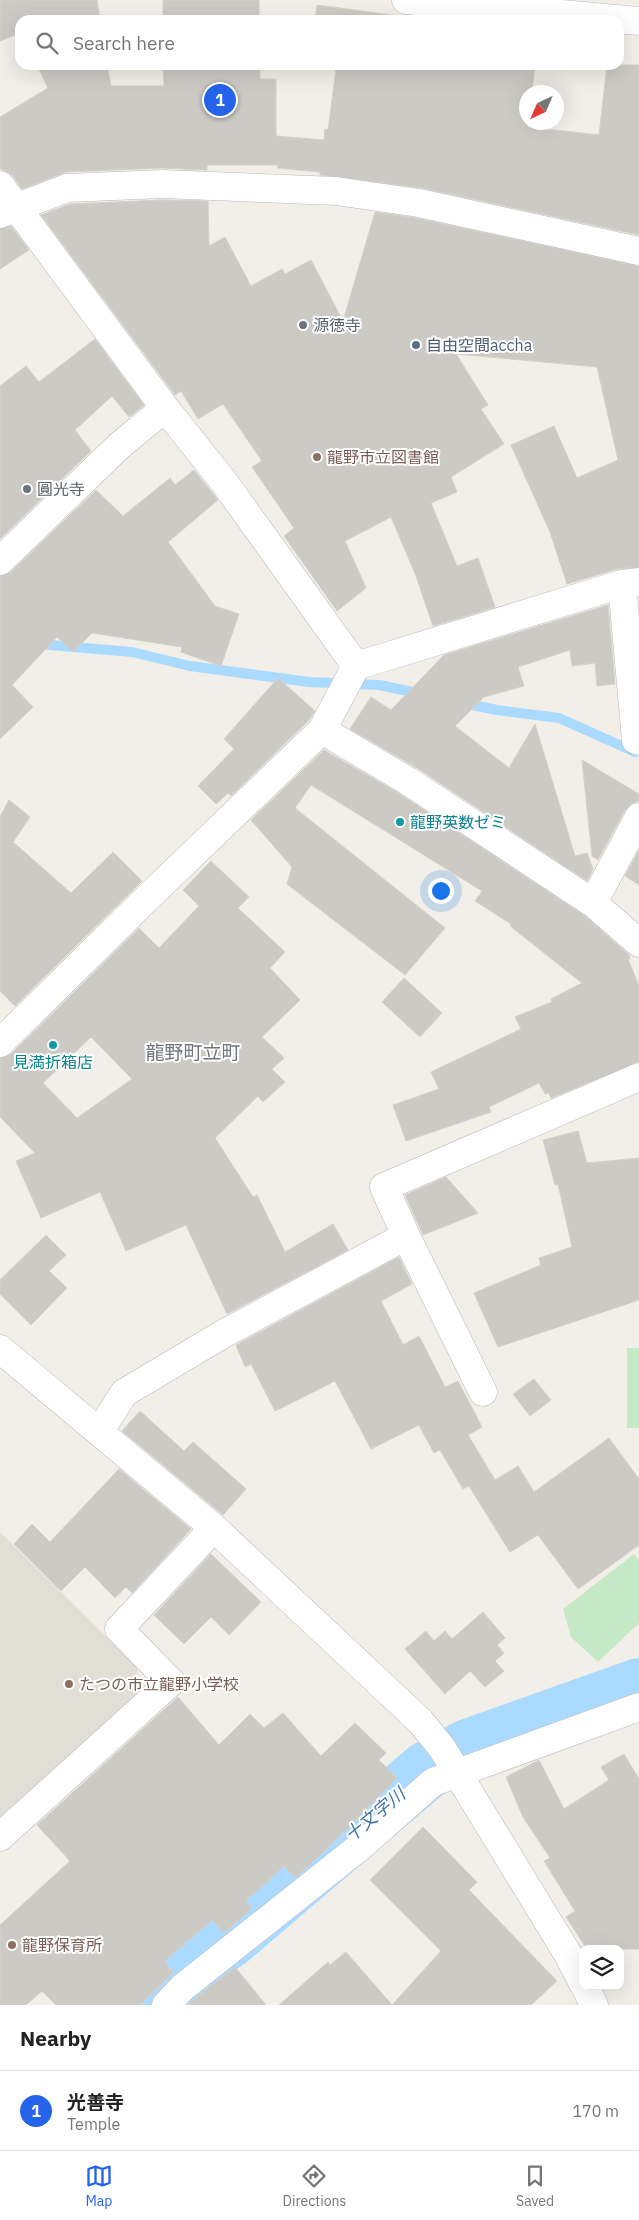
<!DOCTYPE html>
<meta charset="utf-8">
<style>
body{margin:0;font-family:"IBM Plex Sans","Noto Sans JP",sans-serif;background:#f6f6f6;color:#222}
.controls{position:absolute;right:15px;bottom:15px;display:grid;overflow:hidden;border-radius:10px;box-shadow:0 5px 20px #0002}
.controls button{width:45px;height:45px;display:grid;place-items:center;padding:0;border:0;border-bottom:1px solid #e0e0e0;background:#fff;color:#222;font:25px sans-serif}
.compass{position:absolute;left:519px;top:85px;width:45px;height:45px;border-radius:50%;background:#fff;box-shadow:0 5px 20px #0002;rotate:224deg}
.you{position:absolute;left:440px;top:890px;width:18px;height:18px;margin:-12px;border:4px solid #fff;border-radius:50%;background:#1a73e8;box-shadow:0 0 0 8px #1a73e833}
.badge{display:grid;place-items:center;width:32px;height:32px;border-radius:50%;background:#2563eb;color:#fff;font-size:16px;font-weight:700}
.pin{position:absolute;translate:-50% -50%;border:2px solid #fff;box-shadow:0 1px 5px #0006}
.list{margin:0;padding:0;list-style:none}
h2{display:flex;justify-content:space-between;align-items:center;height:65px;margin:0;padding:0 20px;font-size:21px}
h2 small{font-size:16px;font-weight:400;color:#767676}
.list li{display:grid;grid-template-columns:32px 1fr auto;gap:15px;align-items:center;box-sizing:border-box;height:80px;padding:0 20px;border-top:1px solid #e0e0e0}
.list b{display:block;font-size:19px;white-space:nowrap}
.list p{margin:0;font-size:16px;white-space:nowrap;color:#767676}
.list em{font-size:16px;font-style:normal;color:#767676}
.icon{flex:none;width:28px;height:28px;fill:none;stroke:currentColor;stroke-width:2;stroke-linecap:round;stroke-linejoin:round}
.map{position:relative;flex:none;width:639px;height:2005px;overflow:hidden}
.search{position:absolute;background:#fff;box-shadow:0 5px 20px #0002;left:15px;right:15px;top:15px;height:55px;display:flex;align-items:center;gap:12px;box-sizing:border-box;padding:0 18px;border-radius:15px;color:#767676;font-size:19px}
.sheet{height:145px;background:#fff}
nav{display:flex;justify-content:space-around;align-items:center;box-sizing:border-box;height:70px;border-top:1px solid #e0e0e0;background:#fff;font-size:14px;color:#767676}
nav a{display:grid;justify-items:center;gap:2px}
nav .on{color:#2563eb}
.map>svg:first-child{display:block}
</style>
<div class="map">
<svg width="639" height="2005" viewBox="0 0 639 2005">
<rect width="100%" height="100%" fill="#f1efe8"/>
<path fill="#e1ded6" d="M0,1532L137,1667L138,1701L0,1824Z"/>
<path fill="#c5e8c5" d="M627,1348H639V1428H627Z
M634,1554L639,1560V1623L598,1662L571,1637L563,1609Z"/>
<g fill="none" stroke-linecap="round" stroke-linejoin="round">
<path stroke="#aadaff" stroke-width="10" d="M38,644L132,652L190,666L309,682L379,685L422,694
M463,703L497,710L559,718L635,752
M636,1689L639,1697"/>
<path stroke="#aadaff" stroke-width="58" d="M148,2005L186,1969L228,1940L427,1770L468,1748L639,1687"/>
</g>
<path fill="#cccac5" stroke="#d6d1c6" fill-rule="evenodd" d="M0,0H97L100,20H20V33L0,41Z
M163,0H259V20H163Z
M317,5L428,20V18L454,20H315Z
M37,65H107L111,86H164L163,65H260V79H276V136L324,140L325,129L328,130L336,70L309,65H535L532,92H526L528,127L599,135L607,65H639V235L422,188L320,175V172L277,168L278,165H207V170L161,168L66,172L22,189L12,175L0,168V117L48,88Z
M162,200L208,201L209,246L225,237L251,286L282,269L285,274L311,260L343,321L375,212L416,218L639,266V567L617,569L567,584L550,532L511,445L554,426L577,478L618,460L597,367L456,354L488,405L481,409L504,444L451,477L457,492L431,503L457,566L478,558L495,607L433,626L416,576L391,517L345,541L366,588L337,611L284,536L294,528L252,467L262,461L223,404L198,419L181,391L175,395L41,215L70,204Z
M11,226L29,250L0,269V229Z
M95,339L144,405L129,417L112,396L75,430L91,451L0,539V386L26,366L39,382Z
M194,470L218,500L168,542L215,606L239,614L221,666L181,652L182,647L92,633L73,652L57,637L12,685L33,707L0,739V576L11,572L96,490L123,516L170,478L175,485Z
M608,605L615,684L597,686L595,663L572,666L570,650L518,667L524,686L484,697L455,726L509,768L535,724L575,856L587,853L593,869L587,881L417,768L350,729L371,697L391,710L444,655Z
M278,678L315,711L309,720L231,796L228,793L216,804L198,786L234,749L224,739Z
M324,750L400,794L584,915L629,955L630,958L628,959L639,986V1062L551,1098L549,1093L545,1094L539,1083L489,1107L491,1112L406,1141L393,1105L439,1089L431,1072L521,1029L515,1017L552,1002L551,999L582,983L510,926L511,924L475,901L482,891L311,785L295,808L445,928L405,975L287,884L292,867L251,820Z
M582,760L639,794V801L631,804L625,810L598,860L592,856Z
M9,800L30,817L13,842L71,893L113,852L142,881L15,1006L0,991V817Z
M639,850V885L625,876Z
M211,861L249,897L238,908L285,952L270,968L300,1000L262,1037L284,1058L272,1069L285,1082L263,1102L258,1096L215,1138L253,1197L257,1195L285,1252L333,1224L348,1250L227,1314L186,1225L126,1251L100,1192L41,1218L16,1161L35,1153L0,1117V1058L11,1054L139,928L159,948L199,906L183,890ZM91,1037L132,1079L77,1118L43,1083Z
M404,978L442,1013L420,1037L382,1002Z
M578,1131L587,1163L639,1158V1300L498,1347L474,1293L541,1265L539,1258L572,1247L558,1184L555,1185L543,1140Z
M446,1177L478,1213L423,1235L405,1195Z
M46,1235L66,1255L49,1271L67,1288L31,1325L0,1294V1280Z
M399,1257L412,1284L381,1301L403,1345L419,1336L445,1387L458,1381L482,1427L468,1435L495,1480L518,1466L534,1492L609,1438L639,1479V1545L578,1589L538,1535L510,1552L469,1486L463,1489L440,1450L434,1453L419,1425L371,1449L335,1381L275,1411L251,1364L245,1367L236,1345Z
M534,1379L551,1400L530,1416L513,1394Z
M140,1411L184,1451L193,1442L246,1489L223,1515L122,1431Z
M119,1469L191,1529L132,1593L126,1587L115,1598L85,1567L61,1591L14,1544L32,1524L50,1542Z
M211,1554L261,1602L229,1635L211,1617L184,1644L154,1615Z
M483,1612L505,1638L497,1645L504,1653L495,1661L504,1671L485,1687L470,1671L445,1694L405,1649L426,1631L434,1641L445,1631L452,1639Z
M178,1697L219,1745L250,1714L264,1728L283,1713L321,1756L355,1723L386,1753L379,1760L397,1778L329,1847L295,1878L284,1866L246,1901L252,1908L224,1933L212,1920L164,1962L174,1972L140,2005H56L42,1991L26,2005H0V1925L70,1861L37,1825Z
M624,1754L639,1779V1949H587L566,1917L575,1911L544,1861L550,1858L523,1817L506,1777L539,1760L564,1809L609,1780L601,1767Z
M423,1827L477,1882L469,1890L557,1981L531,2005H279L328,1962L330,1965L346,1952L392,2005L441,1951L370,1880Z
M235,1967L266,2005H187L188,2004Z"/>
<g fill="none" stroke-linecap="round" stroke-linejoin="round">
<g stroke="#b5b8bc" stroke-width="29">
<path id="street" d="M406,0L639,21
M0,185L165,408L224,482L356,666
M0,214L67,188L162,184L336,191L419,203L639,251
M0,561L119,446L165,408
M622,584L636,740L639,741
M322,730L408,781L593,903L639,943
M593,903L639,817
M0,1043L142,903L322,730L356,666L622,584L639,582
M406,1236L483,1392
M0,1349L214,1528L420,1721L442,1748L569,1956L583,1983
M99,1432L124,1393L223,1334L406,1236L384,1187L639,1077
M0,1837L171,1682L119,1629L214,1528
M585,1986L594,2005
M166,2005L182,1988L362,1845L433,1782L639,1707"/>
</g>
<use href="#street" stroke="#fff" stroke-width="28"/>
</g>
<g fill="#6b7280" stroke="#fff" stroke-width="2">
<circle cx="303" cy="325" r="5"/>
<circle cx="27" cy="489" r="5"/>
</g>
<circle fill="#5c6f8a" stroke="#fff" stroke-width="2" cx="416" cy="345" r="5"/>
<g fill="#8d6e63" stroke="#fff" stroke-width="2">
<circle cx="317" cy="457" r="5"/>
<circle cx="69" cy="1684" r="5"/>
<circle cx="12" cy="1945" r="5"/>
</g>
<g fill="#0f9aa8" stroke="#fff" stroke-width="2">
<circle cx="400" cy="822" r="5"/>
<circle cx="53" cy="1045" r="5"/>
</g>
<g text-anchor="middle" stroke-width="4" stroke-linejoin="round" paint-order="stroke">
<g font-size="16" fill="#5b616d" stroke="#fff" text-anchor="start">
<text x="313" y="331">源徳寺</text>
<text x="37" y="495">圓光寺</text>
</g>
<g font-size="16" fill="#4e5e75" stroke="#fff" text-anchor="start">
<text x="426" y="351">自由空間accha</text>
</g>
<g font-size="16" fill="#785e54" stroke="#fff" text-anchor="start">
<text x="327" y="463">龍野市立図書館</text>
<text x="79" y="1690">たつの市立龍野小学校</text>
<text x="22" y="1951">龍野保育所</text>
</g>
<g font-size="16" fill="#0d838f" stroke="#fff" text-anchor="start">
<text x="410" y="828">龍野英数ゼミ</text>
<text x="53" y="1068" text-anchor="middle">見満折箱店</text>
</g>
<g font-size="18" font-style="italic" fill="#4174aa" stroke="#fff">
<text transform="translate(375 1815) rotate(-40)" y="6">十文字川</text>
</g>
<g font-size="19" fill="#70757a" stroke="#fff">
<text x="193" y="1059">龍野町立町</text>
</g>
</g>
</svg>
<div class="controls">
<button><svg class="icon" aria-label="layers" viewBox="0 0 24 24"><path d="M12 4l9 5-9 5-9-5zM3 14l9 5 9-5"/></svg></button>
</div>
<svg class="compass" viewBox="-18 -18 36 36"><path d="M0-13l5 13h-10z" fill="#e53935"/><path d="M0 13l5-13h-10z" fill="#767676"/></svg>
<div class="you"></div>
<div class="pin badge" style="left:220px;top:100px">1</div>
<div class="search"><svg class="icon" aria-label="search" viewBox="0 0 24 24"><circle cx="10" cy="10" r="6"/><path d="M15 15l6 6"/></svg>Search here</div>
</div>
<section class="sheet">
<h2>Nearby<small></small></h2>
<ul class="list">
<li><span class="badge">1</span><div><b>光善寺</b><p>Temple</p></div><em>170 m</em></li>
</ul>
</section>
<nav>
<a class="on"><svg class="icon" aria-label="map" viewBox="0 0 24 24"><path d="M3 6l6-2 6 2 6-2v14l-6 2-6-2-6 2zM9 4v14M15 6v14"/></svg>Map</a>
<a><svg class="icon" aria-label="directions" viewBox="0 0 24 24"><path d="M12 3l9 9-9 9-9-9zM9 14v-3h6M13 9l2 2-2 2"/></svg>Directions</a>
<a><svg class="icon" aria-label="saved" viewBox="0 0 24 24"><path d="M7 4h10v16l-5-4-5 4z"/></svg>Saved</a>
</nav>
